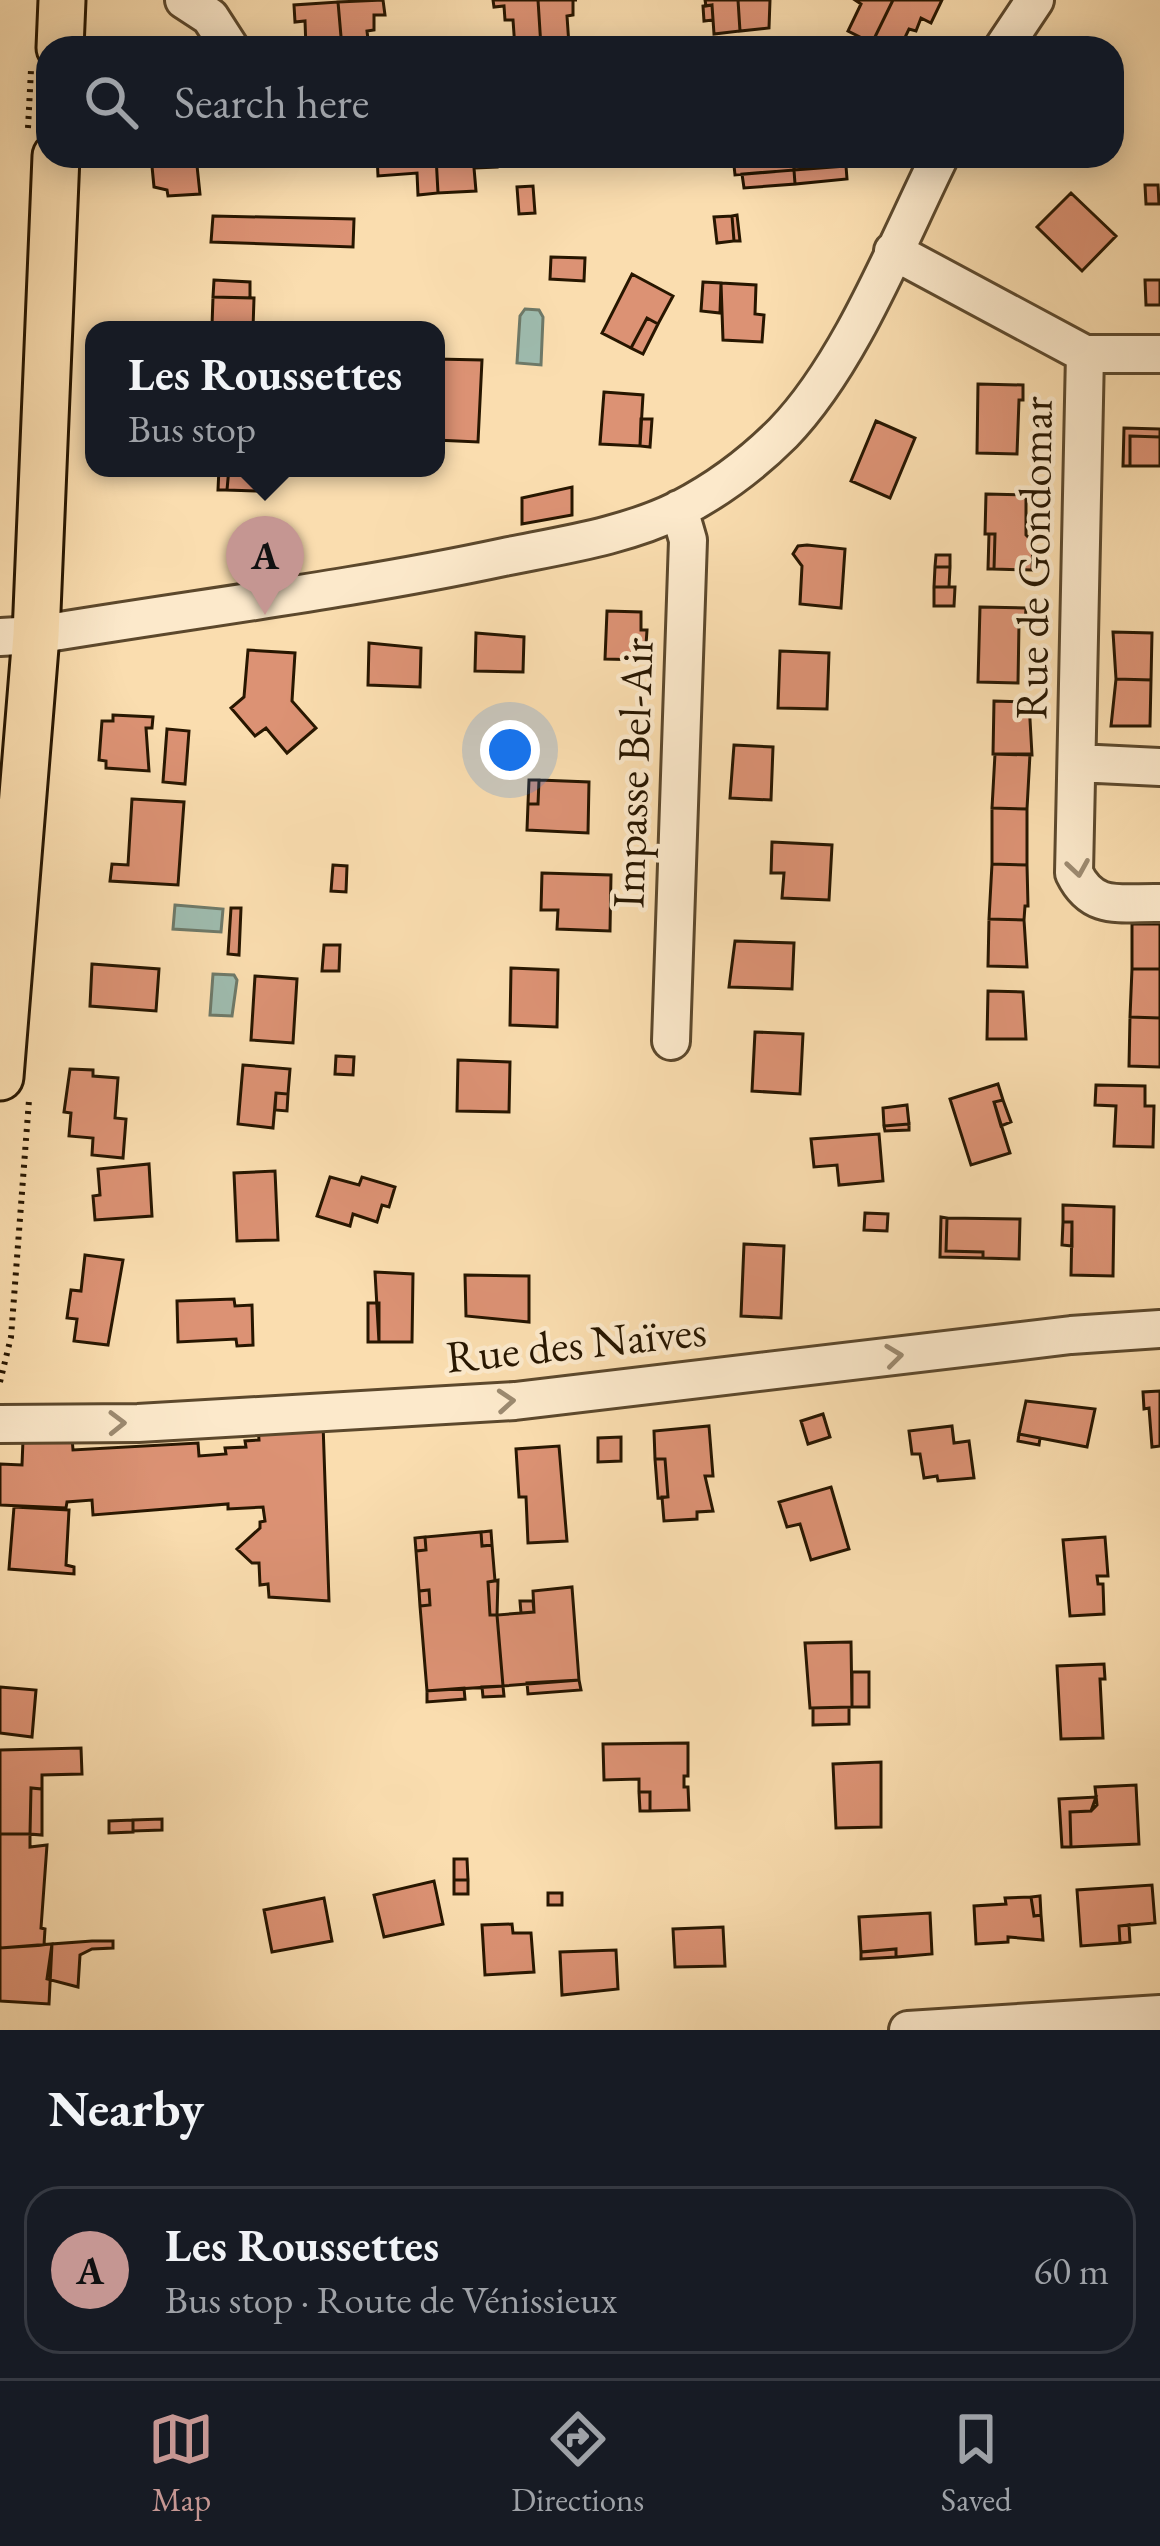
<!DOCTYPE html>
<meta charset="utf-8">
<style>
body{margin:0;font-family:"EB Garamond",serif;background:#242831;color:#f1f3f6}
.you{position:absolute;left:510px;top:750px;width:42px;height:42px;margin:-30px;border:9px solid #fff;border-radius:50%;background:#1a73e8;box-shadow:0 0 0 18px #1a73e833}
.badge{display:grid;place-items:center;width:78px;height:78px;border-radius:50%;background:#c59692;color:#111;font-size:39px;font-weight:700}
.pin{position:absolute;translate:-50% -99px;filter:drop-shadow(0 3px 6px #0008)}
.pin::after{content:'';position:absolute;top:63px;width:42px;height:36px;background:inherit;clip-path:polygon(0 0,100% 0,50% 100%)}
.popup{position:absolute;left:85px;top:321px;width:360px;height:156px;box-sizing:border-box;display:grid;place-content:center;border-radius:24px;background:#171b24;filter:drop-shadow(0 3px 9px #0005);font-size:39px;white-space:nowrap;color:#9ea1a6}
.popup b{font-size:45px;color:#f1f3f6}
.popup::after{content:'';position:absolute;left:50%;top:100%;margin-left:-24px;border:24px solid transparent;border-top-color:#171b24}
.list{margin:0;padding:0;list-style:none}
h2{display:flex;justify-content:space-between;align-items:center;height:156px;margin:0;padding:0 48px;font-size:51px}
h2 small{font-size:39px;font-weight:400;color:#9ea1a6}
.list li{display:grid;grid-template-columns:78px 1fr auto;gap:36px;align-items:center;box-sizing:border-box;height:168px;margin:0 24px 24px;padding:0 24px;border:3px solid #363941;border-radius:36px}
.list b{display:block;font-size:45px;white-space:nowrap}
.list p{margin:0;font-size:39px;white-space:nowrap;color:#9ea1a6}
.list em{font-size:39px;font-style:normal;color:#9ea1a6}
.icon{flex:none;width:66px;height:66px;fill:none;stroke:currentColor;stroke-width:2;stroke-linecap:round;stroke-linejoin:round}
.map{position:relative;flex:none;width:1160px;height:2030px;overflow:hidden}
.search{position:absolute;background:#171b24;box-shadow:0 6px 30px #0003;left:36px;right:36px;top:36px;height:132px;display:flex;align-items:center;gap:30px;box-sizing:border-box;padding:0 42px;border-radius:36px;color:#9ea1a6;font-size:45px}
.sheet{height:348px;background:#171b24}
nav{display:flex;justify-content:space-around;align-items:center;box-sizing:border-box;height:168px;border-top:3px solid #363941;background:#171b24;font-size:33px;color:#9ea1a6}
nav a{display:grid;justify-items:center;gap:6px}
nav .on{color:#c59692}
.map>svg:first-child{display:block}
</style>
<div class="map">
<svg width="1160" height="2030" viewBox="0 0 1160 2030">
<rect width="100%" height="100%" fill="#faddaf"/>
<filter id="stains"><feTurbulence type="fractalNoise" baseFrequency=".00167" numOctaves="4"/><feColorMatrix values="0 0 0 0 .2 0 0 0 0 .09 0 0 0 0 .02 0 0 0 .5 -.17"/></filter>
<radialGradient id="worn" r=".72"><stop offset=".6" stop-color="#630" stop-opacity="0"/><stop offset="1" stop-color="#630" stop-opacity=".3"/></radialGradient>
<path fill="#9ebbae" stroke="#6e7968" stroke-width="3" d="M525,309L539,310L543,317L541,365L517,363L520,316Z
M175,905L223,909L221,932L173,929Z
M213,974L234,975L237,980L232,1016L210,1015Z"/>
<path fill="#dc9274" stroke="#271600" stroke-width="3" d="M383,0L385,15H374V30L367,31L369,48H342L338,2Z
M493,0H538L541,47L515,48L513,20H505L504,6L494,7Z
M538,0H577H573V15L567,16L569,45L541,47Z
M705,0H738L740,31L714,34L712,5L706,6Z
M738,0H770L769,28L740,31Z
M855,0H893L872,43L848,31L861,4Z
M893,0H942L931,23L921,18L916,31L909,29L900,48H882L872,43Z
M338,2L342,48H306L305,21L295,22L294,5Z
M712,5L713,20L704,21L703,6Z
M151,156H196L200,194L168,196L167,190L154,187Z
M377,156H436L438,193L418,195L417,173L378,176Z
M436,156H496L497,167L474,168L476,191L438,193Z
M566,156H626V157L566,161Z
M733,156H793L794,170L735,175Z
M793,156H854L855,165L794,170Z
M846,166L847,179L795,184L794,170Z
M794,170L795,184L744,188L742,174Z
M1145,185H1158L1159,204H1146Z
M533,186L535,213L519,214L517,187Z
M1071,193L1116,236L1082,271L1037,227Z
M737,215L740,241H734L732,216Z
M213,216L354,219L353,247L211,242Z
M732,216L734,241L717,243L714,217Z
M551,257L585,258L584,281L550,279Z
M632,274L673,296L658,324L647,318L631,348L602,333Z
M214,280L250,282V298L213,297Z
M1145,280H1160V305H1146Z
M703,282L721,283L720,313L701,311Z
M721,283L756,285L755,314L764,315L762,342L723,340Z
M213,297L254,298L253,329L259,330H220L212,326Z
M647,318L658,324L643,354L631,348Z
M436,359L482,360L478,442L436,440Z
M978,384L1023,385V400H1019L1017,454L977,453Z
M604,392L643,395L640,446L600,444Z
M641,419H652L650,447L640,446Z
M876,421L915,438L890,498L851,481Z
M1124,428L1160,429V437L1130,436V466H1123Z
M1130,436L1160,437V466H1130Z
M219,468H229L227,490H218Z
M229,468H258L257,491L227,490Z
M572,487V515L522,524V498Z
M986,494L1026,495V535L1033,542L1032,570L994,569L995,534H985Z
M989,534H995L994,569H988Z
M807,545L845,549L841,608L800,604L802,566L793,554L798,546Z
M936,555H950V567H935Z
M935,567H950L949,587H934Z
M934,587H955L954,606H934Z
M980,607L1026,608L1025,624H1019L1018,683L978,682Z
M607,611L641,612V630H647L645,660L605,659Z
M1113,632L1152,633L1151,680L1116,679Z
M476,633L524,637L523,672L475,671Z
M369,643L421,648L420,687L368,685Z
M248,650L295,653L292,701L316,728L287,753L266,728L255,736L231,708L244,697Z
M780,651L829,653L827,709L778,708Z
M1116,679L1151,680L1150,726H1111Z
M994,701L1029,702L1032,755L993,754Z
M113,715L153,717L152,728H146L149,771L106,768V761L99,760L102,721H113Z
M167,729L189,731L185,784L163,782Z
M734,745L773,747L771,800L730,798Z
M995,754H1030L1027,809L992,808Z
M529,780H539L538,804H528Z
M539,780L589,782L588,833L527,830L528,804H538Z
M132,799L184,802L178,885L110,881L112,864L128,865Z
M992,808L1027,809V865L992,864Z
M772,842L832,845L829,900L782,898L784,873H771Z
M992,864L1027,865L1028,906H1025L1024,920L989,919Z
M333,865L347,866L346,892L331,891Z
M542,873L611,875L610,931L557,929L558,910H541Z
M231,908H241L239,955L228,954Z
M989,919L1024,920L1027,967L988,966Z
M1132,924H1160V969H1132Z
M735,941L794,943L792,989L729,987Z
M324,945H340L339,971H322Z
M92,964L159,969L156,1011L90,1006Z
M511,968L558,970L557,1027L510,1025Z
M1132,969H1160V1018L1130,1017Z
M255,976L297,979L293,1043L251,1040Z
M988,991L1023,992L1026,1039H987Z
M1130,1017L1160,1018V1067L1129,1066Z
M755,1032L803,1034L800,1094L752,1091Z
M336,1056L354,1057L353,1075L335,1074Z
M458,1060L510,1062L509,1112L457,1111Z
M243,1065L290,1069L288,1094L276,1093L273,1128L238,1124Z
M70,1069L93,1070V1076L118,1078L115,1118L126,1119L123,1158L92,1155L93,1138L69,1136L71,1113L64,1112Z
M998,1084L1003,1100L994,1102L1010,1153L971,1165L950,1099Z
M1096,1085L1145,1086V1106H1154L1153,1147L1114,1146L1116,1106L1095,1105Z
M276,1093L288,1094L287,1111L275,1110Z
M1003,1100L1011,1122L1001,1126L994,1102Z
M907,1105L909,1124L884,1126L883,1108Z
M909,1124V1130L885,1131L884,1126Z
M879,1134L883,1181L839,1185L837,1165L814,1167L811,1139Z
M149,1164L152,1216L95,1220L93,1196L100,1195L98,1169Z
M275,1171L278,1240L237,1241L234,1173Z
M330,1177L359,1185L362,1177L395,1187L389,1207L382,1205L377,1222L353,1214L350,1226L317,1216Z
M1063,1205L1114,1207L1113,1276L1071,1275L1072,1222H1063Z
M865,1213L888,1214L887,1231L864,1230Z
M941,1217L947,1218L946,1251L983,1252V1258L940,1257Z
M947,1218L1020,1219L1019,1259L983,1258V1252L946,1251Z
M1063,1222H1072V1246L1062,1245Z
M744,1244L784,1246L781,1318L741,1316Z
M85,1255L123,1260L108,1345L74,1341L77,1319L67,1318L71,1290L81,1291Z
M375,1272L413,1274L412,1342H379Z
M465,1275L529,1276V1322L466,1316Z
M234,1299L235,1306L252,1305L253,1345L237,1346L236,1339L178,1342L177,1301Z
M368,1303H379V1342H368Z
M1160,1391V1446L1152,1447L1149,1408L1144,1409L1143,1392Z
M1026,1401L1095,1409L1087,1447L1019,1434Z
M823,1414L830,1437L808,1444L801,1421Z
M323,1423L329,1601L269,1597L268,1584L260,1585L259,1563H252L237,1549L260,1528V1522L265,1521L263,1507L228,1509V1504L93,1515L92,1500L67,1502L66,1508L0,1505V1464L22,1465L23,1440L72,1437L73,1450L198,1443L199,1456L226,1454L225,1448L246,1447L245,1441L259,1440L258,1426Z
M709,1426L713,1476H705L713,1511L697,1512V1519L664,1521L662,1497H668L665,1459H655L654,1431Z
M952,1426L954,1443L969,1441L974,1478L938,1481L937,1476L924,1478L920,1454H912L909,1431Z
M1019,1434L1040,1438L1039,1445L1018,1441Z
M621,1437V1461L598,1462V1438Z
M559,1446L567,1541L528,1543L526,1497H519L516,1449Z
M655,1459H665L668,1497L658,1498Z
M831,1487L849,1549L811,1560L800,1524L787,1527L779,1502Z
M14,1507L69,1510L66,1565L74,1567V1574L9,1569Z
M491,1531L492,1545L482,1546L481,1532Z
M481,1532L482,1546L492,1545L495,1581L488,1582L490,1615H497L503,1686L427,1691L420,1606L430,1605L429,1590L419,1591L416,1551L426,1550L425,1537Z
M425,1537L426,1550L416,1551L415,1538Z
M1105,1537L1108,1576H1097L1098,1584H1103L1104,1614L1070,1616L1063,1540Z
M498,1580L497,1615H490L488,1582Z
M572,1587L579,1680L503,1686L497,1615L534,1612L533,1591Z
M429,1590L430,1605L420,1606L419,1591Z
M520,1601H533L534,1612L521,1613Z
M851,1642L852,1707L810,1708L805,1643Z
M1104,1664L1105,1679H1100L1103,1738L1061,1739L1057,1666Z
M852,1672H869V1707H852Z
M579,1680L581,1690L528,1694L527,1683Z
M503,1686L504,1696L483,1697L482,1687Z
M0,1687L36,1690L32,1737L0,1733Z
M464,1688L465,1699L427,1702V1691Z
M849,1707V1724L813,1725V1708Z
M688,1743V1776H684V1787H688L689,1810L650,1811V1792H639V1779L604,1780L603,1744Z
M81,1748L82,1774L42,1775V1789L31,1788L30,1834H0V1750Z
M881,1762V1827L836,1828L833,1764Z
M1136,1785L1139,1844L1071,1847L1070,1812L1091,1811L1097,1805L1095,1787Z
M31,1788L42,1789V1835L30,1834Z
M639,1792H650V1811H640Z
M1096,1797L1091,1811L1070,1812L1071,1847H1062L1059,1799Z
M162,1819V1830L133,1831V1820Z
M133,1820V1832L109,1833V1821Z
M0,1834H30V1847L47,1845L41,1928L45,1929L44,1945L0,1948Z
M454,1859H467L468,1880H454Z
M454,1880H468V1894H454Z
M434,1881L443,1924L384,1937L374,1895Z
M1152,1885L1155,1923L1119,1926L1120,1943L1081,1946L1077,1890Z
M548,1893H562V1905H548Z
M1040,1896L1041,1915L1034,1916L1031,1897Z
M1031,1897L1034,1916L1041,1915L1043,1940L1008,1937V1942L976,1944L974,1906L1006,1904L1005,1898Z
M324,1898L332,1941L272,1952L264,1910Z
M930,1913L932,1954L896,1957V1949L861,1952L859,1917Z
M512,1924L513,1933H531L534,1972L485,1975L482,1925Z
M1129,1925L1130,1942L1120,1943L1119,1926Z
M723,1927L725,1966L675,1967L673,1929Z
M92,1941H113V1948L92,1949L80,1955L78,1987L47,1979L52,1944Z
M52,1944L49,2004L0,2001V1948Z
M896,1949V1957L861,1959V1952Z
M616,1950L618,1989L562,1995L560,1952Z"/>
<g fill="none" stroke-linecap="round" stroke-linejoin="round">
<g stroke="#5c482c" stroke-width="42">
<path id="minor" d="M184,0L210,17L230,48
M1003,48L1035,0
M893,251L1085,354H1160
M1085,354L1074,873C1093,912 1121,902 1160,903
M0,637L36,635C192,609 350,590 504,557C563,545 626,536 680,509C717,490 753,463 783,433C850,364 897,243 940,156
M1077,763L1160,767
M671,1041L688,540L679,509
M0,1424L138,1423L515,1401L1071,1335L1160,1329
M908,2030L1160,2014"/>
</g>
<g stroke="#271600" stroke-width="51">
<path id="major" d="M60,48L62,0
M0,1077L36,635L56,156"/>
</g>
<path stroke="#271600" stroke-width="6" stroke-dasharray="3 6" stroke-linecap="butt" d="M28,128L31,70
M0,1382L11,1337L29,1100"/>
<use href="#minor" stroke="#fce9cb" stroke-width="36"/>
<use href="#major" stroke="#faddaf" stroke-width="45"/>
</g>
<defs><path id="oneway-chevron" d="M-2-3.5L2.5 0L-2 3.5" fill="none" stroke-width="1.6" stroke-linecap="round" stroke-linejoin="round" transform="scale(3)"/></defs>
<g stroke="#9c8a70">
<use href="#oneway-chevron" transform="translate(1078 868) rotate(81)"/>
<use href="#oneway-chevron" transform="translate(894 1356) rotate(-7)"/>
<use href="#oneway-chevron" transform="translate(506 1401) rotate(-4)"/>
<use href="#oneway-chevron" transform="translate(117 1423) rotate(-1)"/>
</g>
<g text-anchor="middle" stroke-width="9" stroke-linejoin="round" paint-order="stroke">
<g font-size="45" fill="#271600" stroke="#fce9cb">
<text transform="translate(1033 558) rotate(-89)" y="16">Rue de Gondomar</text>
<text transform="translate(632 773) rotate(-88)" y="16">Impasse Bel-Air</text>
<text transform="translate(576 1343) rotate(-6)" y="16">Rue des Naïves</text>
</g>
</g>
<rect width="100%" height="100%" filter="url(#stains)"/>
<rect width="100%" height="100%" fill="url(#worn)"/>
</svg>
<div class="you"></div>
<div class="pin badge" style="left:265px;top:615px">A</div>
<div class="popup"><b>Les Roussettes</b>Bus stop</div>
<div class="search"><svg class="icon" aria-label="search" viewBox="0 0 24 24"><circle cx="10" cy="10" r="6"/><path d="M15 15l6 6"/></svg>Search here</div>
</div>
<section class="sheet">
<h2>Nearby<small></small></h2>
<ul class="list">
<li><span class="badge">A</span><div><b>Les Roussettes</b><p>Bus stop · Route de Vénissieux</p></div><em>60 m</em></li>
</ul>
</section>
<nav>
<a class="on"><svg class="icon" aria-label="map" viewBox="0 0 24 24"><path d="M3 6l6-2 6 2 6-2v14l-6 2-6-2-6 2zM9 4v14M15 6v14"/></svg>Map</a>
<a><svg class="icon" aria-label="directions" viewBox="0 0 24 24"><path d="M12 3l9 9-9 9-9-9zM9 14v-3h6M13 9l2 2-2 2"/></svg>Directions</a>
<a><svg class="icon" aria-label="saved" viewBox="0 0 24 24"><path d="M7 4h10v16l-5-4-5 4z"/></svg>Saved</a>
</nav>
